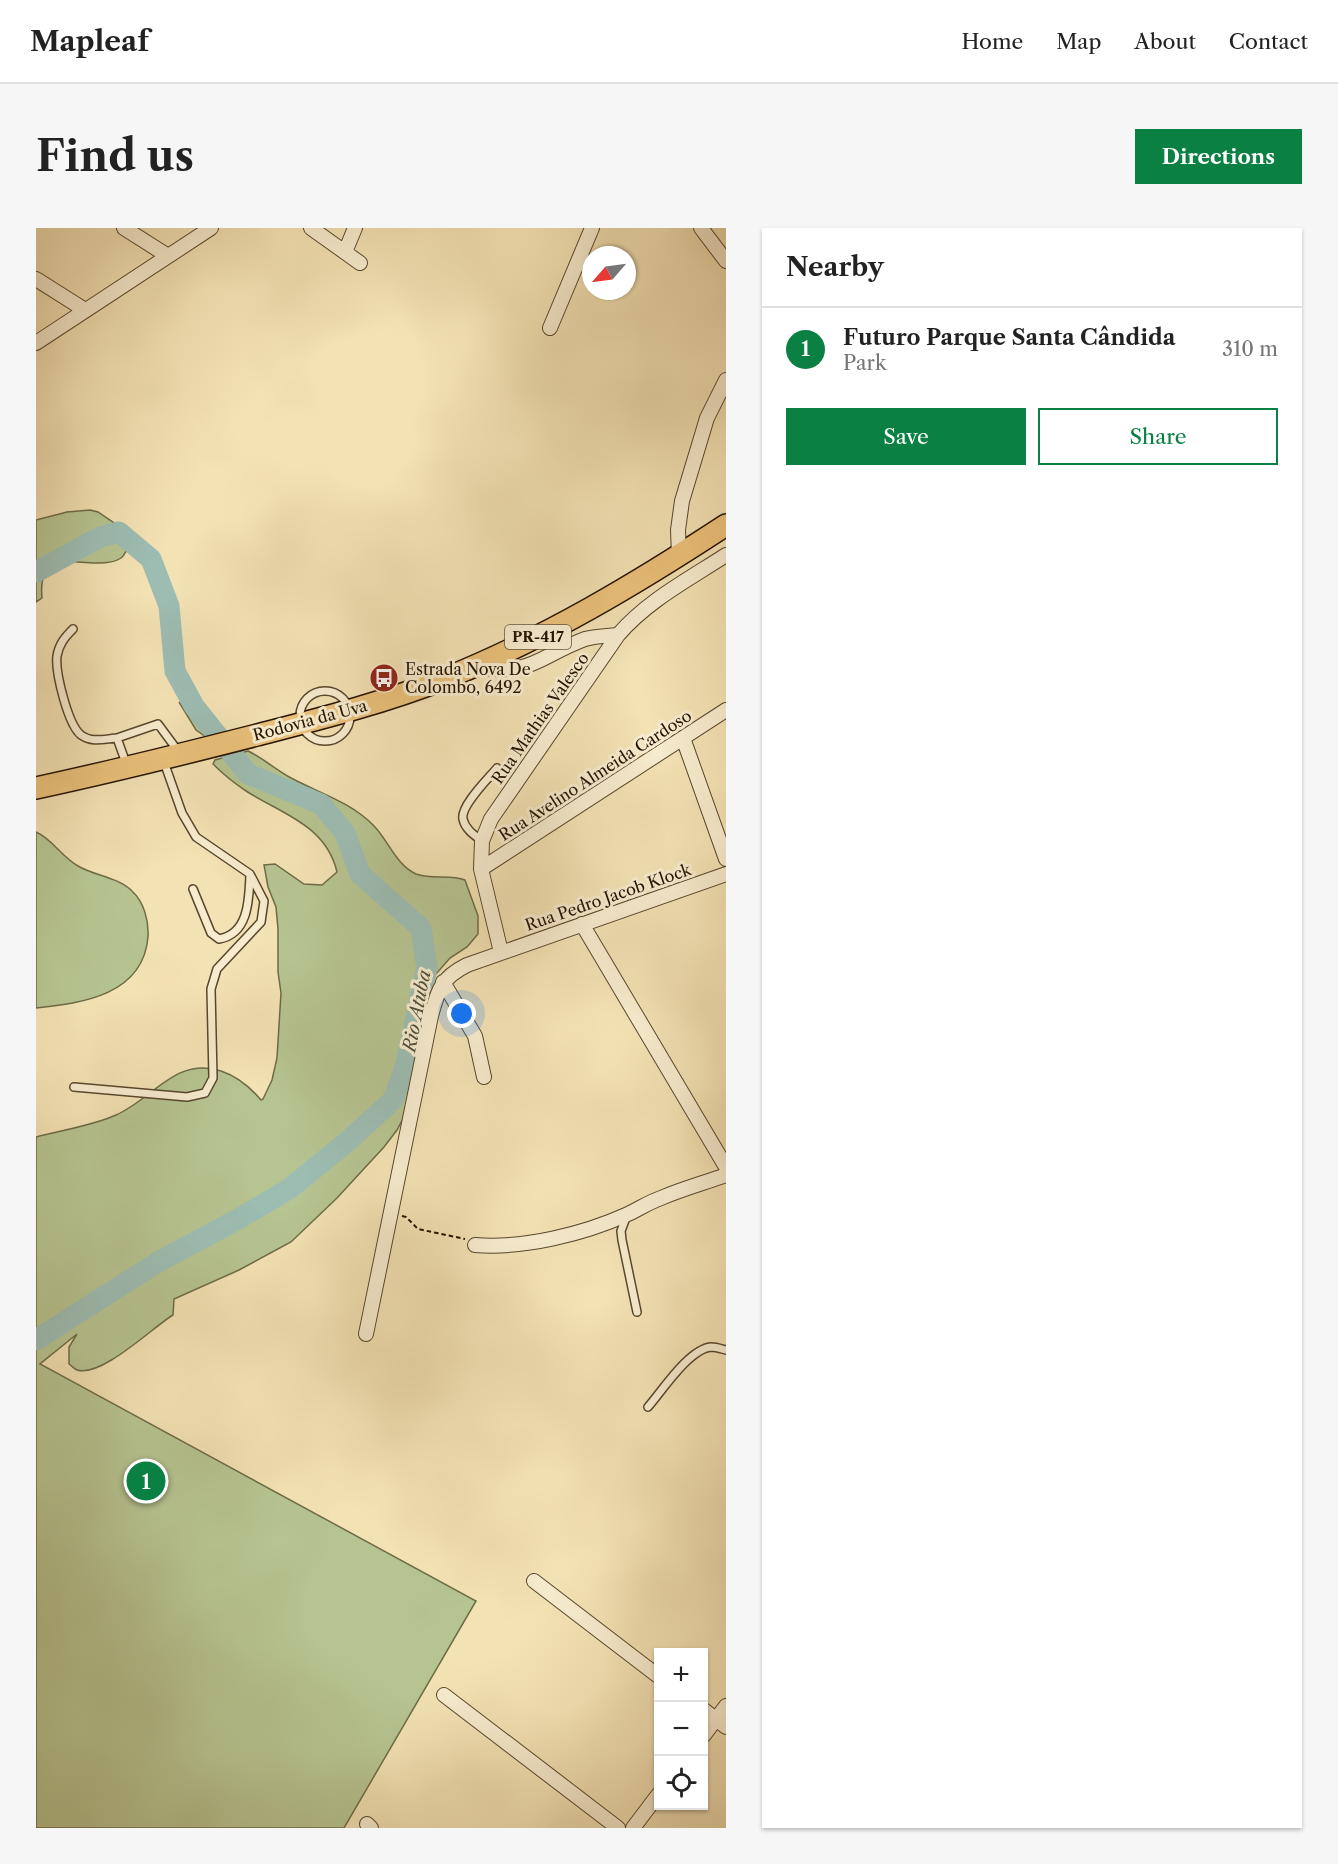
<!DOCTYPE html>
<meta charset="utf-8">
<style>
body{margin:0;font-family:"Libre Caslon Text",serif;background:#f6f6f6;color:#222}
.controls{position:absolute;right:18px;bottom:18px;display:grid;overflow:hidden;border-radius:0px;box-shadow:0 2px 4px #0004}
.controls button{width:54px;height:54px;display:grid;place-items:center;padding:0;border:0;border-bottom:2px solid #e0e0e0;background:#fff;color:#222;font:30px sans-serif}
.compass{position:absolute;left:546px;top:18px;width:54px;height:54px;border-radius:50%;background:#fff;box-shadow:0 2px 4px #0004;rotate:242deg}
.you{position:absolute;left:426px;top:786px;width:21px;height:21px;margin:-15px;border:4px solid #fff;border-radius:50%;background:#1a73e8;box-shadow:0 0 0 9px #1a73e833}
.badge{display:grid;place-items:center;width:39px;height:39px;border-radius:50%;background:#0b8043;color:#fff;font-size:20px;font-weight:700}
.pin{position:absolute;translate:-50% -50%;border:3px solid #fff;box-shadow:0 2px 6px #0006}
.list{margin:0;padding:0;list-style:none}
h2{display:flex;justify-content:space-between;align-items:center;height:78px;margin:0;padding:0 24px;font-size:26px}
h2 small{font-size:20px;font-weight:400;color:#767676}
.list li{display:grid;grid-template-columns:39px 1fr auto;gap:18px;align-items:center;box-sizing:border-box;height:84px;padding:0 24px;border-top:2px solid #e0e0e0}
.list b{display:block;font-size:22px;white-space:nowrap}
.list p{margin:0;font-size:20px;white-space:nowrap;color:#767676}
.list em{font-size:20px;font-style:normal;color:#767676}
.actions{display:flex;gap:12px;padding:18px 24px}
.actions a{flex:1;padding:14px 0;border:2px solid #0b8043;border-radius:0px;text-align:center;font-size:21px;color:#0b8043}
.actions .main{background:#0b8043;color:#fff}
.icon{flex:none;width:33px;height:33px;fill:none;stroke:currentColor;stroke-width:2;stroke-linecap:round;stroke-linejoin:round}
.map{position:relative;flex:none;width:690px;height:1600px;overflow:hidden;border-radius:0px}
header{display:flex;align-items:center;gap:36px;box-sizing:border-box;height:84px;padding:0 30px;background:#fff;border-bottom:2px solid #e0e0e0}
header strong{font-size:28px}
nav{display:flex;gap:33px;margin-inline-start:auto;font-size:21px}
.intro{display:flex;align-items:center;justify-content:space-between;box-sizing:border-box;height:144px;padding:0 36px}
h1{margin:0;font-size:42px}
.button{padding:15px 27px;border-radius:0px;background:#0b8043;color:#fff;font-size:21px;font-weight:700}
main{display:flex;gap:36px;padding:0 36px}
aside{flex:1;background:#fff;border-radius:0px;box-shadow:0 2px 4px #0004}
.map>svg:first-child{display:block}
</style>
<header>
<strong>Mapleaf</strong>
<nav><a>Home</a><a>Map</a><a>About</a><a>Contact</a></nav>
</header>
<div class="intro"><h1>Find us</h1><a class="button">Directions</a></div>
<main>
<div class="map">
<svg width="690" height="1600" viewBox="0 0 690 1600">
<rect width="100%" height="100%" fill="#f3e2b4"/>
<filter id="stains"><feTurbulence type="fractalNoise" baseFrequency=".00333" numOctaves="4"/><feColorMatrix values="0 0 0 0 .2 0 0 0 0 .09 0 0 0 0 .02 0 0 0 .5 -.17"/></filter>
<radialGradient id="worn" r=".72"><stop offset=".6" stop-color="#630" stop-opacity="0"/><stop offset="1" stop-color="#630" stop-opacity=".3"/></radialGradient>
<path fill="#b6c491" stroke="#6d6b48" stroke-width="1.5" d="M54,282L62,284L87,301L93,318C91,321 88,328 85,330C60,347 0,310 6,370L0,374V292L31,284Z
M143,474L158,493L170,499L173,511L160,502Z
M212,523C227,530 240,542 255,550C283,565 315,574 338,598C352,612 360,637 380,646C396,652 414,646 429,652L442,688V706L431,719L414,730L399,747L388,789L369,887L361,902L348,919L301,970L255,1014L203,1042L138,1071L137,1087C117,1099 65,1150 41,1142C38,1141 36,1138 33,1136V1119L41,1106L4,1136L440,1373L308,1600H0V909C27,902 55,898 80,887C117,871 140,828 185,843C200,848 214,859 225,872L227,871L236,852L241,830L245,765L242,744V701L240,679L232,659L228,637L239,636L268,656L286,657L301,644C290,597 246,586 210,563C198,555 187,546 177,536L179,532Z
M0,604C16,611 26,629 42,638C59,648 82,649 96,663C108,674 113,693 112,709C107,767 47,775 0,780Z"/>
<g fill="none" stroke-linecap="round" stroke-linejoin="round">
<path stroke="#9dbdb3" stroke-width="21" d="M0,344L64,309L83,304L115,331L133,378L139,443L158,478L212,546L285,576L309,605L324,646L385,700L391,740L369,839L357,872L312,913L253,961L204,990L122,1034L0,1112"/>
<g stroke="#58462d" stroke-width="10">
<path id="service" d="M37,401C29,409 23,416 21,428C19,444 32,497 45,507C56,515 68,511 81,510
M264 488a25 25 0 1 1 50 0a25 25 0 1 1-50 0Z
M91,538L81,510L122,496L142,523
M446,613C438,607 429,601 427,591C424,578 453,550 461,540
M157,661L175,705L183,711C213,706 213,671 214,647
M38,859L151,869L169,865L177,850L175,761L181,741L225,694L228,673L214,646L160,609L146,585L128,534
M591,987L585,1003L586,1012L601,1084
M612,1179C626,1163 653,1121 675,1119C680,1119 686,1121 690,1122"/>
</g>
<g stroke="#58462d" stroke-width="16">
<path id="minor" d="M88,0L132,28
M275,0L324,35
M665,0L690,33
M309,24L319,0
M0,51L49,82
M514,100L556,0
M0,115L175,0
M643,327L642,302L646,273L671,190L690,152
M439,438C494,450 503,428 549,411C560,408 571,408 582,407
M647,510L690,631
M445,641L690,482
M546,696L690,939
M465,724L445,641L446,613L455,591L582,407C611,373 653,351 690,327
M407,754L439,808L448,849
M439,1017C487,1021 548,1006 592,986C603,981 613,974 625,970C646,961 668,955 690,947
M330,1106L395,788C402,762 405,750 431,737L690,646
M498,1353L622,1448
M408,1467L582,1600
M668,1482L690,1499
M668,1507L690,1478
M331,1596L335,1600
M597,1600L622,1567"/>
</g>
<g stroke="#241200" stroke-width="24">
<path id="trunk" d="M0,560C74,544 147,526 221,507C283,491 347,475 408,451C508,411 600,356 690,297"/>
</g>
<path stroke="#241200" stroke-width="2" stroke-dasharray="4.5 3" stroke-linecap="butt" d="M366,988L370,989L382,1001L429,1011"/>
<use href="#service" stroke="#f7ecce" stroke-width="7"/>
<use href="#minor" stroke="#f7ecce" stroke-width="14"/>
<use href="#trunk" stroke="#eac17a" stroke-width="21"/>
</g>
<defs>
<g id="bus-disc" transform="scale(1.5)"><circle r="9.5" fill="#8f2418" stroke="#f7ecce"/><path d="M-5-6H5V4H4V6H2V4H-2V6H-4V4H-5ZM-3.5-4V0h7V-4ZM-3.5 1.2v1.5H-2V1.2ZM2 1.2v1.5H3.5V1.2Z" fill="#fff"/></g>
</defs>
<g fill-rule="evenodd">
<use href="#bus-disc" x="348" y="450"/>
</g>
<g text-anchor="middle" stroke-width="6" stroke-linejoin="round" paint-order="stroke">
<rect fill="#f7ecce" stroke="#63533e" stroke-width="1.5" x="469" y="397" width="66" height="24" rx="4.5"/>
<g font-size="15" font-weight="bold" fill="#241200">
<text x="502" y="414">PR-417</text>
</g>
<g font-size="16" fill="#241200" stroke="#f7ecce" text-anchor="start">
<text x="369" y="447">Estrada Nova De<tspan x="369" dy="18">Colombo, 6492</tspan></text>
</g>
<g font-size="16" fill="#241200" stroke="#f7ecce">
<text transform="translate(504 490) rotate(-55)" y="6">Rua Mathias Valesco</text>
<text transform="translate(274 492) rotate(-15)" y="6">Rodovia da Uva</text>
<text transform="translate(559 547) rotate(-33)" y="6">Rua Avelino Almeida Cardoso</text>
<text transform="translate(572 669) rotate(-19)" y="6">Rua Pedro Jacob Klock</text>
</g>
<g font-size="18" font-style="italic" fill="#4e4e3f" stroke="#f7ecce">
<text transform="translate(381 783) rotate(-79)" y="6">Rio Atuba</text>
</g>
</g>
<rect width="100%" height="100%" filter="url(#stains)"/>
<rect width="100%" height="100%" fill="url(#worn)"/>
</svg>
<div class="controls">
<button>+</button>
<button>−</button>
<button><svg class="icon" aria-label="locate" viewBox="0 0 24 24"><circle cx="12" cy="12" r="6"/><path d="M12 2v4M12 18v4M2 12h4M18 12h4"/></svg></button>
</div>
<svg class="compass" viewBox="-18 -18 36 36"><path d="M0-13l5 13h-10z" fill="#e53935"/><path d="M0 13l5-13h-10z" fill="#767676"/></svg>
<div class="you"></div>
<div class="pin badge" style="left:110px;top:1253px">1</div>
</div>
<aside>
<h2>Nearby<small></small></h2>
<ul class="list">
<li><span class="badge">1</span><div><b>Futuro Parque Santa Cândida</b><p>Park</p></div><em>310 m</em></li>
</ul>
<div class="actions"><a class="main">Save</a><a>Share</a></div>
</aside>
</main>
